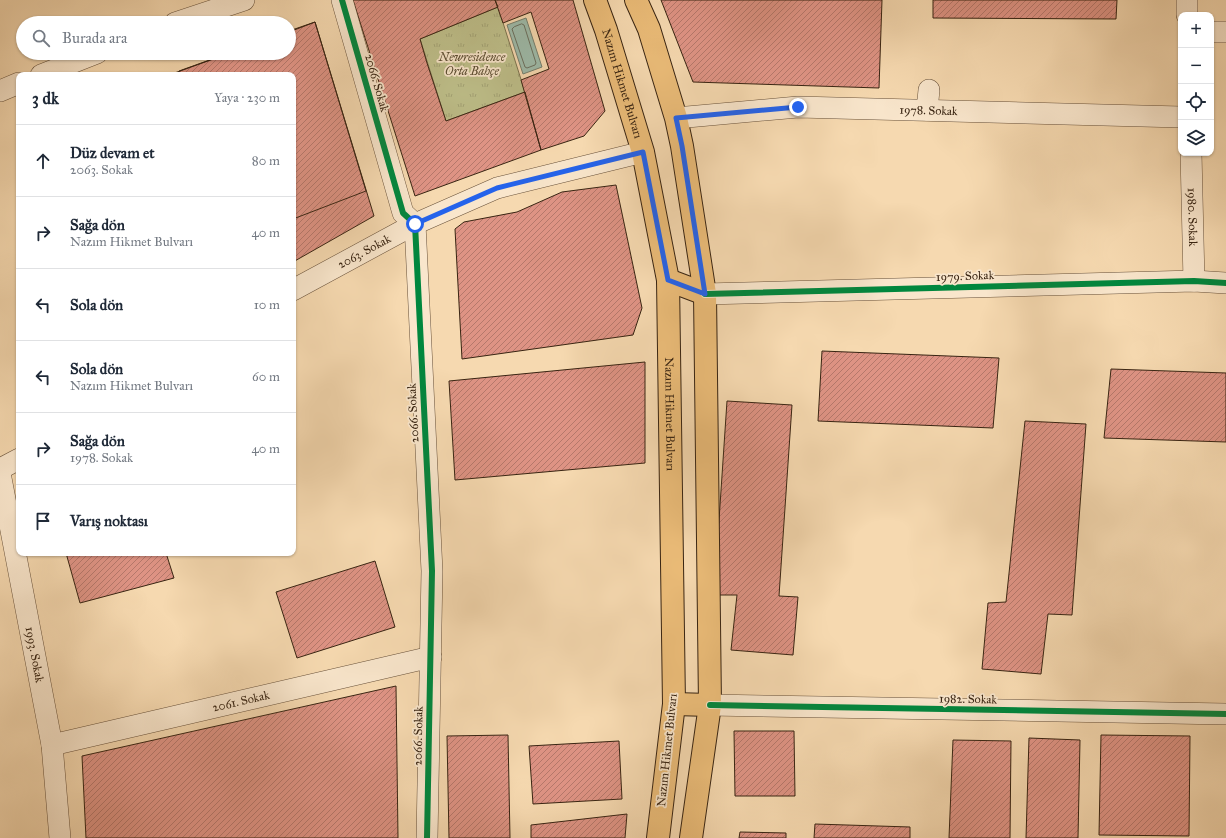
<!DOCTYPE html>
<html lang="tr">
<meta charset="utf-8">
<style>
body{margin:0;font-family:"IM FELL Great Primer",serif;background:#f2f2f3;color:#1f2937}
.controls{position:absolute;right:12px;top:12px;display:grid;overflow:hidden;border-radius:8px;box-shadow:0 1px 3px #0004}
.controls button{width:36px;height:36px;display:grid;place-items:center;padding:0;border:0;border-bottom:1px solid #e0e1e3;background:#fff;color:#1f2937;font:20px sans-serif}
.stop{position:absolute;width:12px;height:12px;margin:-9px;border:3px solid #2563eb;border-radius:50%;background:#fff}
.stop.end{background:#2563eb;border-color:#fff;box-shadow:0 1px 4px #0008}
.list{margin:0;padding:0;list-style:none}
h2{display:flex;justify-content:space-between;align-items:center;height:52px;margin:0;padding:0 16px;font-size:17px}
h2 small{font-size:13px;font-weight:400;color:#747a83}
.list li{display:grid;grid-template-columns:26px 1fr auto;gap:12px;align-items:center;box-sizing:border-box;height:72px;padding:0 16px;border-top:1px solid #e0e1e3}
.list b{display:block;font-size:15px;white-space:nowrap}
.list p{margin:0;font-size:13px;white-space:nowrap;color:#747a83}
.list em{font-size:13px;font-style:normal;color:#747a83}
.icon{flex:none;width:22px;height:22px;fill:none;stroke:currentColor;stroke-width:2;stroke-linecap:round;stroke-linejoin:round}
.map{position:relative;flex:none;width:1226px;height:838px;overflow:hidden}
.search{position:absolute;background:#fff;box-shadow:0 1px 3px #0004;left:16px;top:16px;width:280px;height:44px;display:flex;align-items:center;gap:10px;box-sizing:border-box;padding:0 14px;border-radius:22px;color:#747a83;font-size:15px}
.panel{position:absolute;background:#fff;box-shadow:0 1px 3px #0004;left:16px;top:72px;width:280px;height:484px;border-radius:8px}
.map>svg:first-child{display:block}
</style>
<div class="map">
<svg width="1226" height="838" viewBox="0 0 1226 838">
<defs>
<pattern id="park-tufts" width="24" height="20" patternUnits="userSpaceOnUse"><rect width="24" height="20" fill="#bebf8a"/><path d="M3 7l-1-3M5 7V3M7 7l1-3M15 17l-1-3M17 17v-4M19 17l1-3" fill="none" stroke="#a4a476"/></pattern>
<pattern id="building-hatch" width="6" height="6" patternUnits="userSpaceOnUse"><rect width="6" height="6" fill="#de9384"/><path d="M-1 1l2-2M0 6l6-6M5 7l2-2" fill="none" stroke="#b5786b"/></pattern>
</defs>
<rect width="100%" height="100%" fill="#f6d9b0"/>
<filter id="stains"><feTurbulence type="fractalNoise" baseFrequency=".005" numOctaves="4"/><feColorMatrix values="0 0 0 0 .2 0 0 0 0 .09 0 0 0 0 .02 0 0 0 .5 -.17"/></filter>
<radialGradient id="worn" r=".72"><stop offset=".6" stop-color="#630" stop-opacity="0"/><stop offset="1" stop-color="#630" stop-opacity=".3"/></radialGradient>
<path fill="url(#park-tufts)" stroke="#7b724e" d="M498,7L525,92L446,121L420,39Z"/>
<path fill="#9dbaa9" stroke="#757e6d" d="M526,18L542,67L523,74L507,25Z"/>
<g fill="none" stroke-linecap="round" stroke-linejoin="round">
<path stroke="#6a6f5e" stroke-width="1" d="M522,24L524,25L536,63L535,65L527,68L525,67L512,29L514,27Z"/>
</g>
<path fill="url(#building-hatch)" stroke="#382412" d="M353,0H495L498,7L420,39L427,63L446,121L525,92L541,150L415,196Z
M495,0H573L605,111L584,136L541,150L521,80L549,69L531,12L503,23Z
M661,0H882L879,88L693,82Z
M933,0H1117L1116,19L933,18Z
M315,22L374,216L293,262V75H180L179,71L229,53H289V31Z
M315,22L366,191L293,219V75H169L230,53H289V32Z
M616,185L642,308L633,335L462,359L455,229L464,222L517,212L562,192Z
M822,351L999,358L993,428L818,421Z
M645,362V463L455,480L449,381Z
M1111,369L1226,373V442L1104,438Z
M727,401L792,405L779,596L798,597L793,655L731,650L737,595H714Z
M1025,421L1086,424L1072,615L1048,614L1041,674L982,669L988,603L1006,602Z
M66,553H166L174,578L80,603Z
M375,561L395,627L297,658L276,592Z
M396,686L398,838H86L82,756Z
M734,731H794L795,796H735Z
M508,735L510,838H449L447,736Z
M1101,735L1190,736L1189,836L1099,835Z
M1029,738L1080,740L1078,838H1026Z
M953,740L1011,741L1010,838H949Z
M619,741L622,799L533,804L529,746Z
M627,814L625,838H531V825Z
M815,824L910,827V838H814Z
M740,832L786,833V838H739Z"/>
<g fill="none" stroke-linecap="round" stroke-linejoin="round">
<g stroke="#68513a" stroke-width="22">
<g id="minor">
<path d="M342,0L403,213L415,224L432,571L427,838"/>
<path d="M1187,0V15"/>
<path d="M175,23L244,0"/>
<path d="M1211,32H1226"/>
<path d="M41,75L97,53"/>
<path d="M0,91L19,83"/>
<path d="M927,110L929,90"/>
<path id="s1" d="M676,118L798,107L1181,117"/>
<path id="s2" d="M1191,153L1194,281"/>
<path id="s3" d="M293,290L415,224L497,188L643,152"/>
<path d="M705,294L1194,281L1226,283"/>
<path d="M0,469L19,459"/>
<path id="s4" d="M0,473L52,745L60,838"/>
<path d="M710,705L1226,714"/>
<path id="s5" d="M52,745L431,657"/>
</g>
</g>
<g stroke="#382412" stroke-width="24">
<g id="major">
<path id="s6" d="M595,0L606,30L643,152L668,280L674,704L658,838"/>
<path d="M636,0L649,29L676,118L682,146L705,294L710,705L691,838"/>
<path d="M668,280L705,294"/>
<path d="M674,704L710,705"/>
</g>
</g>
<use href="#minor" stroke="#f9e6cc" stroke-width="21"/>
<use href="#major" stroke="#ebbc78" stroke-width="22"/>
<g stroke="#f9e6cc" stroke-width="8">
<path id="cycleway" d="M342,0L403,213L415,224L432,571L427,838
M705,294L1194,281L1226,283
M710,705L1226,714"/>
</g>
<use href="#cycleway" stroke="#00873e" stroke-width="6"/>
</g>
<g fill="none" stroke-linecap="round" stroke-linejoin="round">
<path stroke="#2563eb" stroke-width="5" d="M415,224L497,188L643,152L668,280L705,294L682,146L676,118L798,107"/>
</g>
<g text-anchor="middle" stroke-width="3.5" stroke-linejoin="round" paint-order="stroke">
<g font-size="12" font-style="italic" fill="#5a4b30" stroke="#f9e6cc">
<text x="472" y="61">Newresidence<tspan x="472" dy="14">Orta Bahçe</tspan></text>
</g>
<g font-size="12" fill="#382412" stroke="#f9e6cc">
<text transform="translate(377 83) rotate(74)" y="4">2066. Sokak</text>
<text dy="4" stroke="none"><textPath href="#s6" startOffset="88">Nazım Hikmet Bulvarı</textPath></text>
<text dy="4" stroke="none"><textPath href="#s1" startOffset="253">1978. Sokak</textPath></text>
<text dy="4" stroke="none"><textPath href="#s2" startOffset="64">1980. Sokak</textPath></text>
<text dy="4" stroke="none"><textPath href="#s3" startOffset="81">2063. Sokak</textPath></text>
<text transform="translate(965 276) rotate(-2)" y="4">1979. Sokak</text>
<text transform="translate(413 413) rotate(-93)" y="4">2066. Sokak</text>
<text dy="4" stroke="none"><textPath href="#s6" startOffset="424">Nazım Hikmet Bulvarı</textPath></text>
<text dy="4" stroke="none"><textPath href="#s4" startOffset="185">1993. Sokak</textPath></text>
<text transform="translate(968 699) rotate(1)" y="4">1982. Sokak</text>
<text dy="4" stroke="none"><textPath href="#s5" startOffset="194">2061. Sokak</textPath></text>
<text transform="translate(418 736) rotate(-89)" y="4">2066. Sokak</text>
<text transform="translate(667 750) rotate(-84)" y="4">Nazım Hikmet Bulvarı</text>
</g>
</g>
<rect width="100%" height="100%" filter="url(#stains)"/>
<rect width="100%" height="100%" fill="url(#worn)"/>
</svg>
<div class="controls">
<button>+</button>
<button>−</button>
<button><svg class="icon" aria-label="locate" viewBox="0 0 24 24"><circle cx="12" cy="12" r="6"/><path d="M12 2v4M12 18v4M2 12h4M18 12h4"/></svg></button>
<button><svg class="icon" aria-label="layers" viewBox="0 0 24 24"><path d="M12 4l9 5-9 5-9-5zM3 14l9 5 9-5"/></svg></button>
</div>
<div class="stop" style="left:415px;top:224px"></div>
<div class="stop end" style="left:798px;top:107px"></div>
<div class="search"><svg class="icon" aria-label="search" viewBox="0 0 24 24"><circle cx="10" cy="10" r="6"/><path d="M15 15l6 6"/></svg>Burada ara</div>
<section class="panel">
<h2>3 dk<small>Yaya · 230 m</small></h2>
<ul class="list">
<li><svg class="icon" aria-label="ahead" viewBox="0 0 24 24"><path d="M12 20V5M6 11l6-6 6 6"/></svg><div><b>Düz devam et</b><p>2063. Sokak</p></div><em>80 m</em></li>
<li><svg class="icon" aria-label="right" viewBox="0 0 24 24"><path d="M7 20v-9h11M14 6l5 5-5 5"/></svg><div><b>Sağa dön</b><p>Nazım Hikmet Bulvarı</p></div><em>40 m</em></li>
<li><svg class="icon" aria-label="left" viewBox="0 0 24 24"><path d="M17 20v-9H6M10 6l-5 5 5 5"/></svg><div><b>Sola dön</b></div><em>10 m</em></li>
<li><svg class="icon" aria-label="left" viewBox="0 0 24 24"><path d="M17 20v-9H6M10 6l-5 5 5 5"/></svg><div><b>Sola dön</b><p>Nazım Hikmet Bulvarı</p></div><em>60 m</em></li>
<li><svg class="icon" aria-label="right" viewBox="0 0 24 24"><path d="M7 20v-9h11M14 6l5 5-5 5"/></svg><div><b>Sağa dön</b><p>1978. Sokak</p></div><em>40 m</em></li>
<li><svg class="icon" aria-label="arrive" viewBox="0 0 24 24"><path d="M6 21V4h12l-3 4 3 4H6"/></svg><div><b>Varış noktası</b></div></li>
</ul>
</section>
</div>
